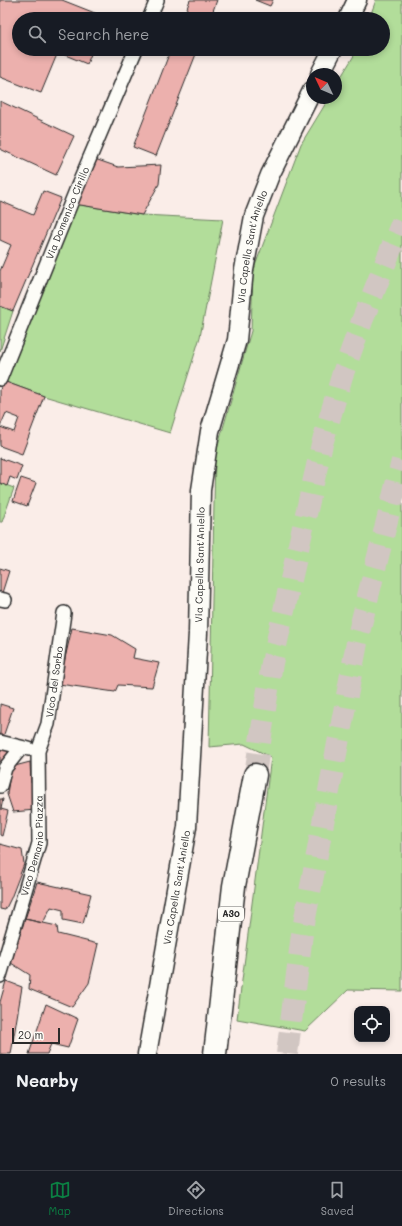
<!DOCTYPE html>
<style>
body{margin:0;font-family:Mali,sans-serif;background:#242831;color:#f1f3f6}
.controls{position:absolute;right:12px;bottom:12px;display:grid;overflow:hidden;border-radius:8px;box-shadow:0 2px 6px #0003}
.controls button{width:36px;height:36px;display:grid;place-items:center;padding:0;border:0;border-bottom:1px solid #363941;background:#171b24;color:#f1f3f6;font:20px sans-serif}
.compass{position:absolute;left:306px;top:68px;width:36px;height:36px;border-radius:50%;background:#171b24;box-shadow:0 2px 6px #0003;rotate:314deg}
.scale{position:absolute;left:12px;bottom:10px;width:48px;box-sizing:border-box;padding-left:4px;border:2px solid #2b2b2b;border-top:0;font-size:11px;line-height:14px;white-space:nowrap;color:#2b2b2b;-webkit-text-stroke:3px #fdfcf7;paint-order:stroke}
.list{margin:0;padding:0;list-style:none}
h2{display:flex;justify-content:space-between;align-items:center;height:52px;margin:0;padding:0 16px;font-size:17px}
h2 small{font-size:13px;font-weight:400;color:#9ea1a6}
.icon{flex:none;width:22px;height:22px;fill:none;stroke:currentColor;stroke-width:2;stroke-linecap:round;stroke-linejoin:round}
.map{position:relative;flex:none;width:402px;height:1054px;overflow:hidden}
.search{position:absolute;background:#171b24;box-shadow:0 2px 6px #0003;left:12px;right:12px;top:12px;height:44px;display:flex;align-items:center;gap:10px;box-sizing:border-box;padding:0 14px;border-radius:22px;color:#9ea1a6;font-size:15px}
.sheet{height:116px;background:#171b24}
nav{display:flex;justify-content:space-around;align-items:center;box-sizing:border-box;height:56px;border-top:1px solid #363941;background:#171b24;font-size:11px;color:#9ea1a6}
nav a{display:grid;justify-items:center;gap:2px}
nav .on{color:#0b8043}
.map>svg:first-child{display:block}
</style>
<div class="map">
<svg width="402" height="1054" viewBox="0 0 402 1054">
<rect width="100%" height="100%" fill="#faede8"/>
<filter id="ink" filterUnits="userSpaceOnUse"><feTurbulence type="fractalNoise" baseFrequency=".025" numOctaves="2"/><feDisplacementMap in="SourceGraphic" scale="8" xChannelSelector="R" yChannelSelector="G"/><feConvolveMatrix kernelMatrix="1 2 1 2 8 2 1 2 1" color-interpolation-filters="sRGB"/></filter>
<g filter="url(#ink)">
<path fill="#b2dd9a" stroke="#6e8462" d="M376,0H402V991L348,990L305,1031L237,1019L271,757L244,744L209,747L215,456L251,331L253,271L301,144L329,98H336V85L358,49H383V19H369Z
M74,204L142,215L223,219L200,337L170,433L44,396L3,381Z
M0,306L13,311L0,351Z
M0,483L14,488L2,522H0Z"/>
<path fill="#ecb0ad" stroke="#2b2b2b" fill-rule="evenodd" d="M0,0H62L110,19H19V49H93L87,64L58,52L41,93L0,77Z
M190,0H217L210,19H183Z
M255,0H273L270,6Z
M171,49H198L156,156L133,147Z
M0,101L74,136L56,175L0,149Z
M92,158L118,167L161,165L159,184L142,215L74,204Z
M43,191L61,198L13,311L0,306V271L11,245L0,240V201L33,215Z
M3,381L44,396L22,454L0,446V390ZM6,413L19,418L14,432L0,427Z
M0,458L22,466L17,480L10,477L7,486L0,483Z
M21,478L36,483L27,506L13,501Z
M0,568L9,571L1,596H0Z
M72,628L112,635L135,649L133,658L159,663L152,687L118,685L115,692L59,684Z
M0,704L13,708L2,740H0Z
M0,748L10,750L0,768Z
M30,762L31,783H34L35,810L13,812L7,794L11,767Z
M0,799H3L1,809L8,811L2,836L0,835Z
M0,844L22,850L24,864L11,898L5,910L0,909Z
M37,882L91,894L83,924L63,920V910L51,907L43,923L25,919Z
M25,919L57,926L58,934L98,944L89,983L72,1007L29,989L30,975L11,963Z
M6,981L22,987L11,1054H0V1002Z
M46,1004L78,1019L68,1048L51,1044L47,1054H29Z"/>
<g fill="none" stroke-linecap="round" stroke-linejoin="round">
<path stroke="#d1c6c2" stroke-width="22" stroke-dasharray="22 11" stroke-linecap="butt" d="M255,775L272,663L322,444L342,376L362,321L402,222
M287,1054L302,934L359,632L402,461"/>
<g stroke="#2b2b2b" stroke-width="16">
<g id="street">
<path d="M149,19L157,0"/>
<path id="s1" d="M0,379L77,188L136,49"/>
<path d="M0,599L5,600"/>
<path d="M0,742L29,749"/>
<path d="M0,786L5,768L21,748"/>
<path id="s2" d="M0,976L39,843L38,751L48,724L64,613"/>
</g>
</g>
<g stroke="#2b2b2b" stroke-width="21">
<g id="secondary">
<path d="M348,19L357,0"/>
<path d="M320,74L333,49"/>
<path id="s3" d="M147,1054L187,827L198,633L201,490L210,431L237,340L244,270L254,216L270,175L312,91"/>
</g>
</g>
<g stroke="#2b2b2b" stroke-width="25">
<path id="highway" d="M215,1054L234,886L255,775"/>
</g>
<use href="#street" stroke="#fdfcf7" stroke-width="13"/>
<use href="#secondary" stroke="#fdfcf7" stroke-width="18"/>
<use href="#highway" stroke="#fdfcf7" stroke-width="22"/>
</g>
</g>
<g text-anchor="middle" stroke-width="3.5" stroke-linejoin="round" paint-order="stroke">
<rect fill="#fdfcf7" stroke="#6a6a68" stroke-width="1" x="218" y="907" width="26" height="14" rx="3"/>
<g font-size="9" font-weight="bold" fill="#2b2b2b">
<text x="231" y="917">A30</text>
</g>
<g font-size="10" fill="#2b2b2b" stroke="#fdfcf7">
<text dy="4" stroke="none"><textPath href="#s1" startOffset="179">Via Domenico Cirillo</textPath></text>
<text dy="4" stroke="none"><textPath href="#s3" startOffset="817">Via Capella Sant'Aniello</textPath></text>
<text dy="4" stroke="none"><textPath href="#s3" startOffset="493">Via Capella Sant'Aniello</textPath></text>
<text dy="4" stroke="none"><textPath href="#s2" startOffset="302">Vico del Sorbo</textPath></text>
<text dy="4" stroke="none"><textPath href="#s2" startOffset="135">Vico Demanio Piazza</textPath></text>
<text dy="4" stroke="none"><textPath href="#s3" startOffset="169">Via Capella Sant'Aniello</textPath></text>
</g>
</g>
</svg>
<div class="controls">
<button><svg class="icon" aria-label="locate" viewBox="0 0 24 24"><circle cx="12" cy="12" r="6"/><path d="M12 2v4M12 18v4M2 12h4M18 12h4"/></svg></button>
</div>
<svg class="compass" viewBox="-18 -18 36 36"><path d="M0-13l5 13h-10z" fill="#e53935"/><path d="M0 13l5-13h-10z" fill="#9ea1a6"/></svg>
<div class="scale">20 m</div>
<div class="search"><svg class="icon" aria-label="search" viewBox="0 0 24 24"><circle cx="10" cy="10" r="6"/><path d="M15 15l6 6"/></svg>Search here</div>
</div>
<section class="sheet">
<h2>Nearby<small>0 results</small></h2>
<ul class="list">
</ul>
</section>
<nav>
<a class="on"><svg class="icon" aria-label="map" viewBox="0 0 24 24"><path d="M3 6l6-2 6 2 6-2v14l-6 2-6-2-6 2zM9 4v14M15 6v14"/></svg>Map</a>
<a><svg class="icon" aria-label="directions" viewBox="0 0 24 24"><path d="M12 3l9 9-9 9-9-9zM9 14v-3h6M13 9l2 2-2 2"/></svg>Directions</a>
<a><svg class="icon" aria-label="saved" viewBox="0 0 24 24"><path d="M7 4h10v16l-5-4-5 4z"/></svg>Saved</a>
</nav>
